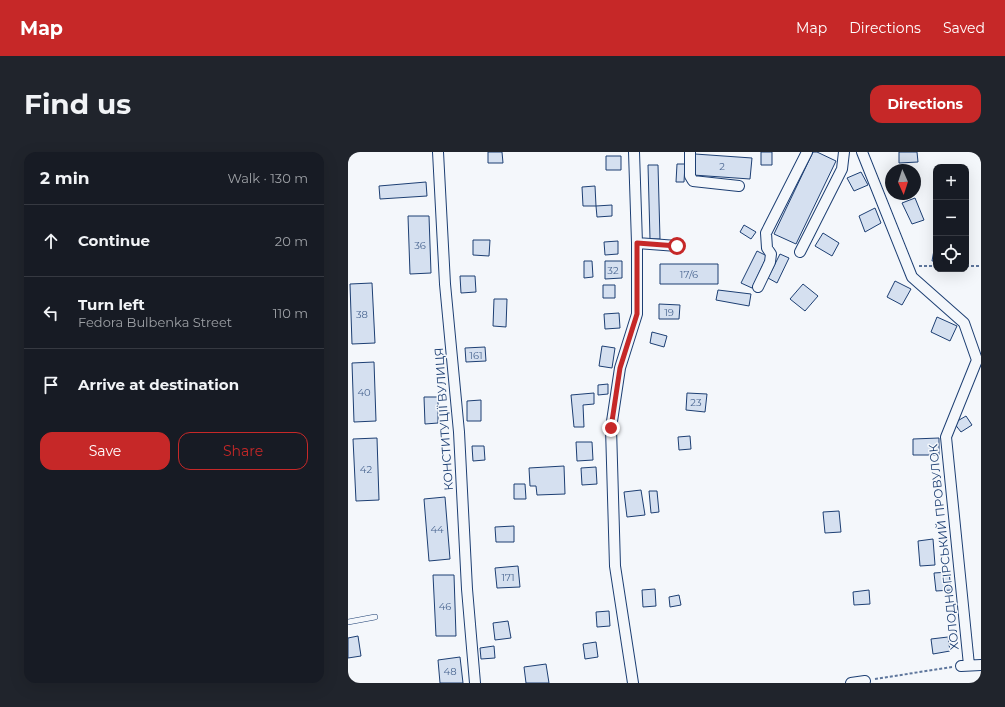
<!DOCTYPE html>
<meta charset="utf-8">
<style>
body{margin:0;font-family:Montserrat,sans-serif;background:#20242c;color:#f1f3f6}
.controls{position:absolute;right:12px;top:12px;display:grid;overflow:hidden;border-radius:8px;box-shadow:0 4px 16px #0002}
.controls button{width:36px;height:36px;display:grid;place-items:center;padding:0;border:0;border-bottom:1px solid #363941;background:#171b24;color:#f1f3f6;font:20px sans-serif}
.compass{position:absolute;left:537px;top:12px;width:36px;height:36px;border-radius:50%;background:#171b24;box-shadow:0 4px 16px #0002;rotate:177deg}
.stop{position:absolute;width:12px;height:12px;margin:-9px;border:3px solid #c62828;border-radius:50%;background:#fff}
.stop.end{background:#c62828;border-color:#fff;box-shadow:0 1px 4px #0008}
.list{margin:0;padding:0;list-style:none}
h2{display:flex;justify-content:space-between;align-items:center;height:52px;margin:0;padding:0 16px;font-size:17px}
h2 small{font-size:13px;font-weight:400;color:#9ea1a6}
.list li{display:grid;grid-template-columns:26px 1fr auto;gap:12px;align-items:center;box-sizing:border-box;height:72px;padding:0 16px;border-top:1px solid #363941}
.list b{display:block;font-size:15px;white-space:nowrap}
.list p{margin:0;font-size:13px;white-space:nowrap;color:#9ea1a6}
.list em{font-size:13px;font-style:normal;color:#9ea1a6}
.actions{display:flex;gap:8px;padding:12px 16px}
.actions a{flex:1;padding:9px 0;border:1px solid #c62828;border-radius:12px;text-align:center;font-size:14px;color:#c62828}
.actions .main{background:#c62828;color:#fff}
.icon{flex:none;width:22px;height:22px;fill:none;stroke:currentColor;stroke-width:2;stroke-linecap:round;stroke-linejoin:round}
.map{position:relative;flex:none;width:633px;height:531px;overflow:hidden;border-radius:12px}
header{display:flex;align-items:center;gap:24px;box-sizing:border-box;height:56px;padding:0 20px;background:#c62828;color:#fff}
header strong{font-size:19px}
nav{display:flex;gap:22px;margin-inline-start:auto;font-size:14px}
.intro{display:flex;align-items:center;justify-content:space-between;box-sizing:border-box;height:96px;padding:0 24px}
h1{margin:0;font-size:28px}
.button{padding:10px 18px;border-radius:12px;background:#c62828;color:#fff;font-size:14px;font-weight:700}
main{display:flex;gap:24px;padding:0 24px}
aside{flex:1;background:#171b24;border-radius:12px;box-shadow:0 4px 16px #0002}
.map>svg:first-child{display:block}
</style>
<header>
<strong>Map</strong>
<nav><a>Map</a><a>Directions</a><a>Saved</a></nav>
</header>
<div class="intro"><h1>Find us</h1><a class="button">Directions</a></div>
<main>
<aside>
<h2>2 min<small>Walk · 130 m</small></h2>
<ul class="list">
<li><svg class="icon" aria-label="ahead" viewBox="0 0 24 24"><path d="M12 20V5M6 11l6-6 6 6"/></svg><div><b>Continue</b></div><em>20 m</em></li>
<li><svg class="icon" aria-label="left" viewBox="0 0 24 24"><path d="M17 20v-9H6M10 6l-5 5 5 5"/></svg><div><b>Turn left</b><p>Fedora Bulbenka Street</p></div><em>110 m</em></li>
<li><svg class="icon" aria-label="arrive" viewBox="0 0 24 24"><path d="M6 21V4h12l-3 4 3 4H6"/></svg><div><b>Arrive at destination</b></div></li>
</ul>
<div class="actions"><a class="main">Save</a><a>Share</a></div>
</aside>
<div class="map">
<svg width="633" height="531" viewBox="0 0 633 531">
<rect width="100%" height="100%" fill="#f4f7fb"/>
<path fill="#d5e0f0" stroke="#1d3f73" d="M140,0H154L155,11H140Z
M413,0H424V13H413Z
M465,0H469L488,9L448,92L426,82Z
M551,0H569L570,10L551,11Z
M347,2L404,6L402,27L345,23Z
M258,4H273V18H258Z
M329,12H337L336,30H328Z
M300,13H310L312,87H302Z
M513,20L520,33L506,39L499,26Z
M78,30L79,44L32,47L31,34Z
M247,34L248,54H235L234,35Z
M567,46L576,68L564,72L554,51Z
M264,53V64L249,65L248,54Z
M527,56L533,71L517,80L511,64Z
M60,64H81L83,121L62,122Z
M396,73L408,80L403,87L392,80Z
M475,81L491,91L484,104L467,94Z
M125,88H142L141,104L125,103Z
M270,89V102L257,103L256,90Z
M586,98L588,99V109H584Z
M409,99L419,104L404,136L393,131Z
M432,102L441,106L429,131L420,126Z
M236,109H244L245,125L236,126Z
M257,109H274V126L257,127Z
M312,112H370V132H312Z
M112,124H127L128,140L113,141Z
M547,129L563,137L554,153L539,145Z
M24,131L27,191L4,192L2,132Z
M455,132L470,144L457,159L442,147Z
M255,133H267V146H255Z
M370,138L403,142L401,154L368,148Z
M146,147H159L158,175L145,174Z
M311,152L332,153L331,167H311Z
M271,161L272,176L257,177L256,162Z
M589,165L609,174L602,189L583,180Z
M304,180L319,184L316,195L302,191Z
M254,194L267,196L264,216L251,214Z
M137,195L138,209L118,210L117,196Z
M26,210L28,269L6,270L4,211Z
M260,232V242L250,243V233Z
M246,241V252L235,253L236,275H226L223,243Z
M339,241L359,242L357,260L338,258Z
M76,245H90V271L77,272Z
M133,248V269H119V249Z
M618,264L624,273L613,280L606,271Z
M342,284L343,297L331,298L330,285Z
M29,286L31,348L8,349L5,287Z
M591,286V303H565V287Z
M228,290H244L245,308L229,309Z
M124,294H136L137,308L125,309Z
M216,314L217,342L189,343L188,334H182L181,316Z
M248,315L249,332L234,333L233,316Z
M166,332H177L178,347H166Z
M293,338L297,363L279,365L276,340Z
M301,339H309L311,360L303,361Z
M97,345L102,407L81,409L76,347Z
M491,359L493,380L477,381L475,360Z
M166,374V390H148L147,375Z
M585,387L587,413L572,414L570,389Z
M170,414L172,435L149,436L147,416Z
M601,420L603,438L588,439L586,421Z
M85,423H106L108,484H88Z
M307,437L308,454L295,455L294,438Z
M521,438L522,452L506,453L505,440Z
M331,443L333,453L322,455L321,445Z
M261,459L262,474L249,475L248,460Z
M160,469L163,486L147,488L145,471Z
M10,484L13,504L0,506V486Z
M600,485L602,499L585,502L583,487Z
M248,490L250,505L237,507L235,492Z
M146,494L147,506L133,507L132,496Z
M112,505L115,531H92L90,508Z
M198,512L201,531H178L176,515Z"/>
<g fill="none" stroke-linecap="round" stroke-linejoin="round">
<g stroke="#1d3f73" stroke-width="6">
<path id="lane" d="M0,470L27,465"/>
</g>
<g stroke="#1d3f73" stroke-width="12">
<path id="street" d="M90,0L97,132L111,280L119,437L127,531
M342,0V24L345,29L391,34
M514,0L564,125L616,171L629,208L598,285L621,513
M289,91L329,94
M452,100L494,17L496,0
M410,135L422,110L423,102L419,96L418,81L459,0
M613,514L633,513
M285,531L267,414L263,276L272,216L289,162V91L286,0
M503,531L517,529"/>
</g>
<path stroke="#5e769c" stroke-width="2" stroke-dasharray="3 2" stroke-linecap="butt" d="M571,114H588
M618,114H633
M527,527L604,515"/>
<use href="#lane" stroke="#f4f7fb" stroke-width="5"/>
<use href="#street" stroke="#f4f7fb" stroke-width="10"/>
</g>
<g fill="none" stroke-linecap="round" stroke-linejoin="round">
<path stroke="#c62828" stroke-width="5" d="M263,276L272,216L289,162V91L329,94"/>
</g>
<g text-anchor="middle" stroke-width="3" stroke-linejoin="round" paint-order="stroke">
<g font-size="10" fill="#4b6792">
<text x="374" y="18">2</text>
<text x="72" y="97">36</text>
<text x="265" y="122">32</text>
<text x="341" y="126">17/6</text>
<text x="321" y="164">19</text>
<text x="14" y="166">38</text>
<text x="128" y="207">161</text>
<text x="16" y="244">40</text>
<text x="348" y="254">23</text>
<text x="18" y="321">42</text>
<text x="89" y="381">44</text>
<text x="160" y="429">171</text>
<text x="97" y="458">46</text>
<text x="102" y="523">48</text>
</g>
<g font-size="12" fill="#1d3f73" stroke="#f4f7fb">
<text transform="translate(96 267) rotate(-94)" y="4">КОНСТИТУЦІЇ ВУЛИЦЯ</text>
<text transform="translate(596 395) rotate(-96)" y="4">ХОЛОДНОГІРСЬКИЙ ПРОВУЛОК</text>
</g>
</g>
</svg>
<div class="controls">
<button>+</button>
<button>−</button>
<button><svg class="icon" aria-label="locate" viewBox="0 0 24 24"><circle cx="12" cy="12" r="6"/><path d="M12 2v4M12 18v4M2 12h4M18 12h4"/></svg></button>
</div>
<svg class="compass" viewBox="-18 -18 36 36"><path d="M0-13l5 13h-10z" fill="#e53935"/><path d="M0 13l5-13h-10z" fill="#9ea1a6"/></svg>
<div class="stop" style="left:329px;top:94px"></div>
<div class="stop end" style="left:263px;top:276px"></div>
</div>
</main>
